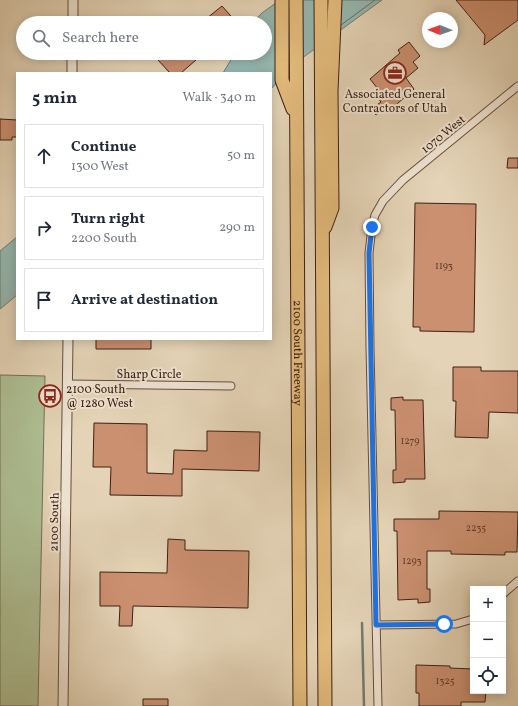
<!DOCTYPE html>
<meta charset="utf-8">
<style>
body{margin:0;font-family:Vollkorn,serif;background:#f6f6f7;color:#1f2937}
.controls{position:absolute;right:12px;bottom:12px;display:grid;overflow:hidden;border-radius:0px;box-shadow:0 2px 10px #0003}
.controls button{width:36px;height:36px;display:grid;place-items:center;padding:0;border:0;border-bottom:1px solid #e0e1e3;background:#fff;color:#1f2937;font:20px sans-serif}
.compass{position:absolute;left:422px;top:12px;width:36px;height:36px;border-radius:50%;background:#fff;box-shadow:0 2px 10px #0003;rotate:271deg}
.stop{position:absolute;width:12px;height:12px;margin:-9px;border:3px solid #1a73e8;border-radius:50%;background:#fff}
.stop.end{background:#1a73e8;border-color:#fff;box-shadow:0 1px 4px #0008}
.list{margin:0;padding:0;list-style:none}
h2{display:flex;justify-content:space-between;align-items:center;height:52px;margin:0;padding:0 16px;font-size:17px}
h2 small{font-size:13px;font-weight:400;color:#747a83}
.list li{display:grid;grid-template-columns:26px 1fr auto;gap:12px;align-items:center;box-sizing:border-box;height:64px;margin:0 8px 8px;padding:0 8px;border:1px solid #e0e1e3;border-radius:0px}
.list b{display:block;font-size:15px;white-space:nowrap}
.list p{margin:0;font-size:13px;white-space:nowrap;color:#747a83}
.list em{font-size:13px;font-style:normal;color:#747a83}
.icon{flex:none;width:22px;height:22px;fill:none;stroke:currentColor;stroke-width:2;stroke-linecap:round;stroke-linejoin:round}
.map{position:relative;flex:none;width:518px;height:706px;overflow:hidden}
.search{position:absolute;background:#fff;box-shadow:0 2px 10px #0003;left:16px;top:16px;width:256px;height:44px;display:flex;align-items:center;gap:10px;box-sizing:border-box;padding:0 14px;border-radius:22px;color:#747a83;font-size:15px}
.panel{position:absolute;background:#fff;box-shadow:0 2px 10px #0003;left:16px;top:72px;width:256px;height:268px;border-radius:0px}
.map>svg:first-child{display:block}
</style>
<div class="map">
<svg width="518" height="706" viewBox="0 0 518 706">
<rect width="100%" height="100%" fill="#e4d3b6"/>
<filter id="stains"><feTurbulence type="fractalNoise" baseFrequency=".005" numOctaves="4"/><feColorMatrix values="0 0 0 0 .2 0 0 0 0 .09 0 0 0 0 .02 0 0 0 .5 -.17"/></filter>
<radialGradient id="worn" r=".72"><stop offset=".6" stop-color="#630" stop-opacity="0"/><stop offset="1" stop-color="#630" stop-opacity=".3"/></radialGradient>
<path fill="#aebe93" stroke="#766f53" d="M0,375L45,376L38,706H0Z"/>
<path fill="#95b7af" stroke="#727b71" d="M280,0H382L294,64L271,89V73H223L235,53H265V23H252L262,13Z
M17,237V295L0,309V251Z"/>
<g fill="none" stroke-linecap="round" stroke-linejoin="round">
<path stroke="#6a6c61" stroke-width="1" d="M341,25L375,0"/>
<path stroke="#727b71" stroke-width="2.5" d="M362,623L364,706"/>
</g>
<path fill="#cb9070" stroke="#3e2013" d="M456,0H518V20L484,45L485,35Z
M222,6L237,23H201Z
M409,42L420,56L413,62L418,68L406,78L414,89L389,111L386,108L376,115L371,109L381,102L374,93L378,89L370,79L400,53L398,50Z
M166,53H204L181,73H170L158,60Z
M0,119L17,120V137H12V140H0Z
M508,158H518V168H507Z
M415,203L476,204L474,332L420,331V327H413Z
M96,339H151V349H96Z
M453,367H481V371H518V413L489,412L488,438L455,437L456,401H453Z
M403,397V400H423L425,479H405V482L393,483V470H396L395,410H391V398Z
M94,423L147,424V473L173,474L174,450L207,451V431L260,432L259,471L182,469V496L110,495L111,467H93Z
M439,511L518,512L517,552H505V555L451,554V551H427V589H430V602L418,603V599L398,600L397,531H394V519H439Z
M168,539L185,540V550L249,551L248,608L133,606L132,626H119L120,606H100V572L167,573Z
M416,665L450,666V668L473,669V691H486L485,702H461V706H419V693H416Z
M143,699H168V706H143Z"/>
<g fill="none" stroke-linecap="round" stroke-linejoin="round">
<g stroke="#684d3c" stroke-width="9">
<path id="minor" d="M68,384L231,386
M503,594L518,581
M376,625L456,624L473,619
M378,706L370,348L369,253L372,227L375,215L383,201L403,180L518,86"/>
</g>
<g stroke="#684d3c" stroke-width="11">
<path id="tertiary" d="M73,23V0
M72,73V53
M63,706L68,339"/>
</g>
<g stroke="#3e2013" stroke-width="15">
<g id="motorway">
<path d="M282,0V80L293,109"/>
<path id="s1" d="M296,0L300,706"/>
<path d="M321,0L325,706"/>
<path d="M325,227L332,208L331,91L335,0"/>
</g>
</g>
<use href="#minor" stroke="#ede2d0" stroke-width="7"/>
<use href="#tertiary" stroke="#ede2d0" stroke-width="9"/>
<use href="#motorway" stroke="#e2ba7b" stroke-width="13"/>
</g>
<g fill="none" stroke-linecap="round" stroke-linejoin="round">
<path stroke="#1a73e8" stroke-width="5" d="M372,227L369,253L376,625L444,624"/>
</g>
<defs>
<g id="office-ring" transform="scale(1.15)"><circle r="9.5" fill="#ede2d0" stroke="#8f2418" stroke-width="1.5"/><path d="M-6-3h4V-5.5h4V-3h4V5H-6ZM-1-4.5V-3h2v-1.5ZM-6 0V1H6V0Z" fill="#8f2418"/></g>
<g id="bus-ring" transform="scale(1.15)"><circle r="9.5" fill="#ede2d0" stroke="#8f2418" stroke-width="1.5"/><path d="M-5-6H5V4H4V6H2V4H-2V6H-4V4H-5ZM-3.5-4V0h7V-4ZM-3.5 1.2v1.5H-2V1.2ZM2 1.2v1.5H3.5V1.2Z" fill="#8f2418"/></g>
</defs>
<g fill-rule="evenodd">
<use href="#office-ring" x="395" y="73"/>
<use href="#bus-ring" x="50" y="396"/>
</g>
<g text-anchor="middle" stroke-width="4" stroke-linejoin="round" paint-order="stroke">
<g font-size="10" fill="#613c2a">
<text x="444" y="269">1193</text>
<text x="410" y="444">1279</text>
<text x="476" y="531">2235</text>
<text x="412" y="564">1293</text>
<text x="445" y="684">1325</text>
</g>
<g font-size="12" fill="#3e2013" stroke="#ede2d0">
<text x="395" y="98">Associated General<tspan x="395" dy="14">Contractors of Utah</tspan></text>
<text x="66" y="393" text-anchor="start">2100 South<tspan x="66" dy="14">@ 1280 West</tspan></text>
</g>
<g font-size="12" fill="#3e2013" stroke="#ede2d0">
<text transform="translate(443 134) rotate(-39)" y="4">1070 West</text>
<text dy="4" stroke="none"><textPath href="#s1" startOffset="353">2100 South Freeway</textPath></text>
<text x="149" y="378">Sharp Circle</text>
<text transform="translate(54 522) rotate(-89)" y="4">2100 South</text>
</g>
</g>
<rect width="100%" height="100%" filter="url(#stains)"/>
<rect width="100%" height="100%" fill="url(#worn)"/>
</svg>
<div class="controls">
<button>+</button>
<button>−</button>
<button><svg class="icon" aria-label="locate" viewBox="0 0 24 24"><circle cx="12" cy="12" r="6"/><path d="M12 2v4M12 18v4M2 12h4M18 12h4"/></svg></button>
</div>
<svg class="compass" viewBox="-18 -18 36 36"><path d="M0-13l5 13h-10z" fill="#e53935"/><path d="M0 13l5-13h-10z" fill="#747a83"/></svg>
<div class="stop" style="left:444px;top:624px"></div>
<div class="stop end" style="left:372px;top:227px"></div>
<div class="search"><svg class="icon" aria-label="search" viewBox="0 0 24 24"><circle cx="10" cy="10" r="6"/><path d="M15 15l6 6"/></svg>Search here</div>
<section class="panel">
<h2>5 min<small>Walk · 340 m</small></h2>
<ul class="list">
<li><svg class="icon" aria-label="ahead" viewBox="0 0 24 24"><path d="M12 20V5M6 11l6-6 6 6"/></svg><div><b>Continue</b><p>1300 West</p></div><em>50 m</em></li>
<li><svg class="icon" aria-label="right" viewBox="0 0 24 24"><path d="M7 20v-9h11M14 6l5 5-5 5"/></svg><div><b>Turn right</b><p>2200 South</p></div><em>290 m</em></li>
<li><svg class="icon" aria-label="arrive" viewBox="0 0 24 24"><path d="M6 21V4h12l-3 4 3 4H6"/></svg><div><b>Arrive at destination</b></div></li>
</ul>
</section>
</div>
